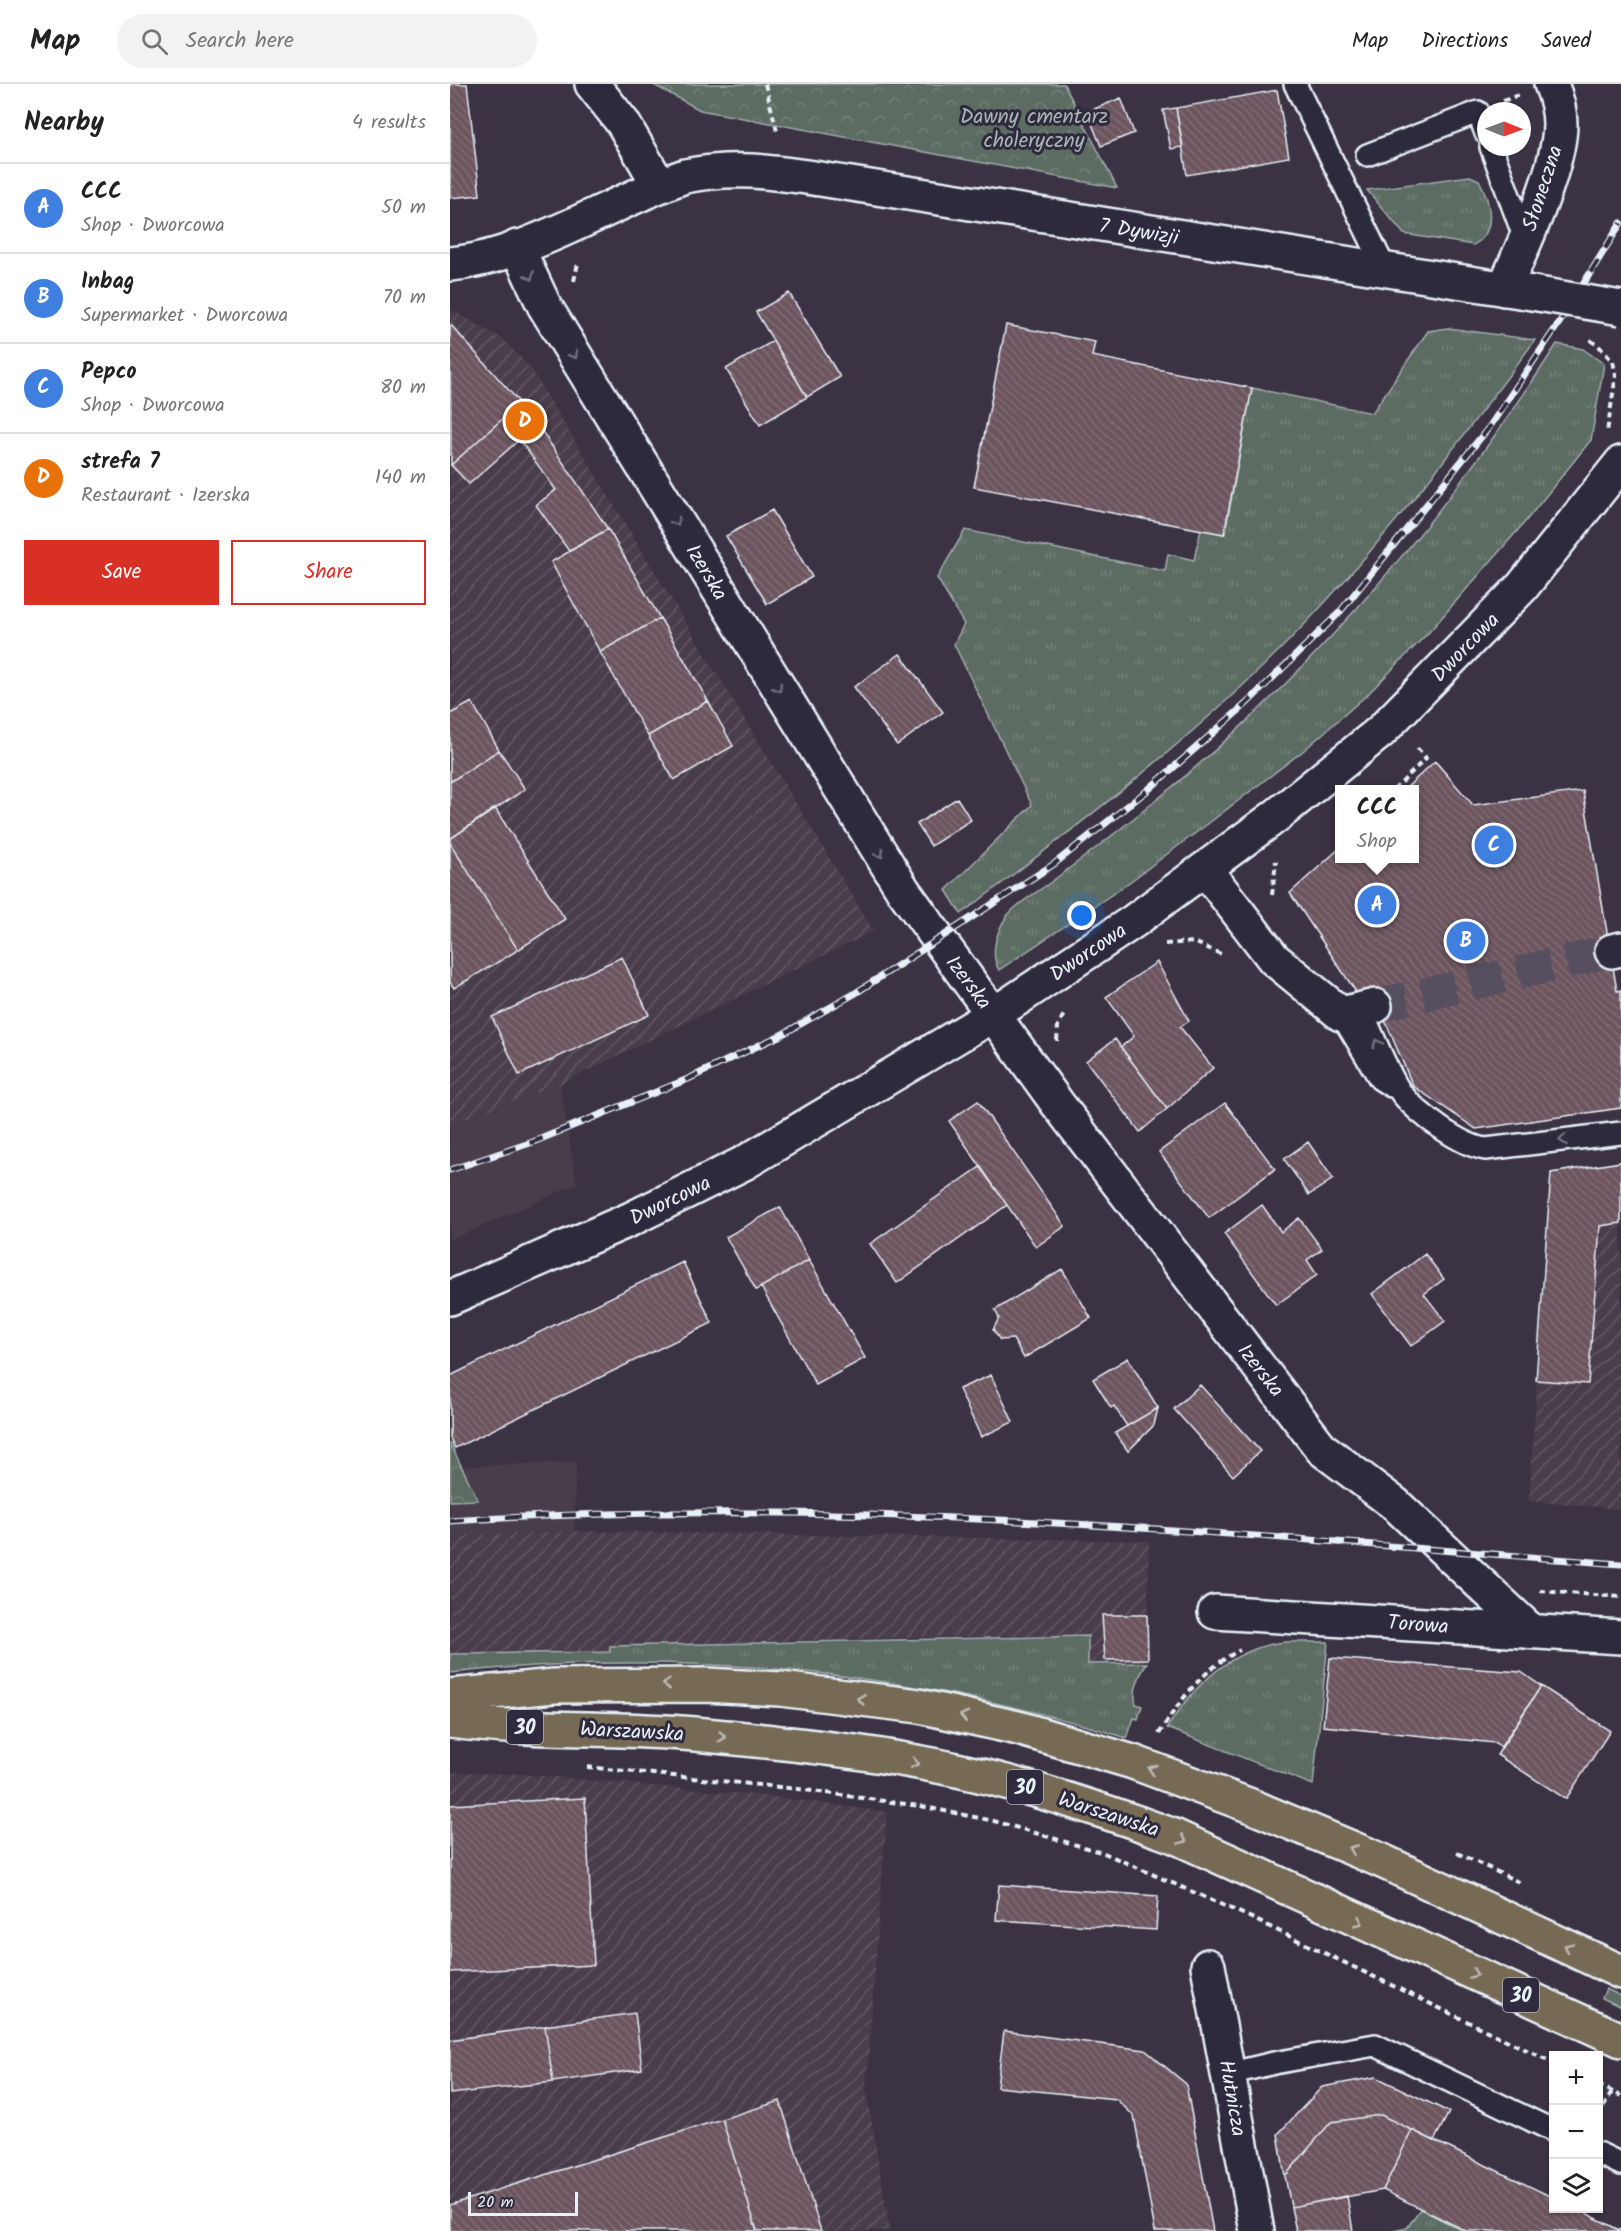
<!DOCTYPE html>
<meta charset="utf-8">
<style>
body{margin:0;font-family:Kalam,sans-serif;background:#f2f2f2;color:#222}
.controls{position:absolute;right:18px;bottom:18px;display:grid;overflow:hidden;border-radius:0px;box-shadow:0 2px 4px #0004}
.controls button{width:54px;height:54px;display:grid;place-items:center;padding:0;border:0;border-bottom:2px solid #e0e0e0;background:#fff;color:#222;font:30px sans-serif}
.compass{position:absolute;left:1027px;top:18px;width:54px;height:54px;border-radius:50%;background:#fff;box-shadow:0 2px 4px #0004;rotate:91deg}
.scale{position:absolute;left:18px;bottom:15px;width:110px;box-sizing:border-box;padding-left:6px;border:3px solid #e8f1f8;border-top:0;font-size:16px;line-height:21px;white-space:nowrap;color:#e8f1f8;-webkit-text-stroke:4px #2f2a3d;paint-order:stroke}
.you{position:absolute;left:632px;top:832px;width:21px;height:21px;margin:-15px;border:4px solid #fff;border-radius:50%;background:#1a73e8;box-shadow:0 0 0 9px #1a73e833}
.badge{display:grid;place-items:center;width:39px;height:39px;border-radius:50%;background:#d93025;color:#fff;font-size:20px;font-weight:700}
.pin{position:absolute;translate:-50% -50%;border:3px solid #fff;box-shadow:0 2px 6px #0006}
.popup{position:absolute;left:885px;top:701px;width:84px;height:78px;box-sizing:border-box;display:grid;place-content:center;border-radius:0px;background:#fff;filter:drop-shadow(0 2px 4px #0005);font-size:20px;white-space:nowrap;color:#767676}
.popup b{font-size:22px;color:#222}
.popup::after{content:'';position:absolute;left:50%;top:100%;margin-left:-12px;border:12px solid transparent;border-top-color:#fff}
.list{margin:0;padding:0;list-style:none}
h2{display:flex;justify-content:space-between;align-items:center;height:78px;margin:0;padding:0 24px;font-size:26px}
h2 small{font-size:20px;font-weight:400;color:#767676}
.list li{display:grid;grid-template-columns:39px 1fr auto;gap:18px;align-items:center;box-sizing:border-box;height:90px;padding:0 24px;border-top:2px solid #e0e0e0}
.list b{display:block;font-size:22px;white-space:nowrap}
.list p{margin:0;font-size:20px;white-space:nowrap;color:#767676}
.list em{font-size:20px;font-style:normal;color:#767676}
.actions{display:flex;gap:12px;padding:18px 24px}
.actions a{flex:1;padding:14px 0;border:2px solid #d93025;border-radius:0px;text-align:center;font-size:21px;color:#d93025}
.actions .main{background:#d93025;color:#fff}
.icon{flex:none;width:33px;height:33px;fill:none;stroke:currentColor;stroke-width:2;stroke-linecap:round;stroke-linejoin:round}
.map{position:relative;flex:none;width:1171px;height:2147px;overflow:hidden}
header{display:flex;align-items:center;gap:36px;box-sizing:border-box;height:84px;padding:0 30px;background:#fff;border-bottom:2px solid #e0e0e0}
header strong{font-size:28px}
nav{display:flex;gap:33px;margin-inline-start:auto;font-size:21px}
.search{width:420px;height:54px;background:#f2f2f2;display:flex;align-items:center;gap:15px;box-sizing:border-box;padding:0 21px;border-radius:33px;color:#767676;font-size:22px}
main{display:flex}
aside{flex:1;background:#fff}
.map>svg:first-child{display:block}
</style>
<header>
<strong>Map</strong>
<div class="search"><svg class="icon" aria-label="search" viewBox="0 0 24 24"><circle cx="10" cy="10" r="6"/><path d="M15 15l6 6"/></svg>Search here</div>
<nav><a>Map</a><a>Directions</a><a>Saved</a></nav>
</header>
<main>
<aside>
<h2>Nearby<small>4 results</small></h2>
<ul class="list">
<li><span class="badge" style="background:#3f7fe0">A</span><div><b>CCC</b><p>Shop · Dworcowa</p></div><em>50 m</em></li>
<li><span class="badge" style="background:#3f7fe0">B</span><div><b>Inbag</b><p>Supermarket · Dworcowa</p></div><em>70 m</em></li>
<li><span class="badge" style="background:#3f7fe0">C</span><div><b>Pepco</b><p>Shop · Dworcowa</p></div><em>80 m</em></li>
<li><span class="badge" style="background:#e8710a">D</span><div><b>strefa 7</b><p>Restaurant · Izerska</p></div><em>140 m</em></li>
</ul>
<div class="actions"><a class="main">Save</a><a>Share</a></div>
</aside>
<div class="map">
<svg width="1171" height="2147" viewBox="0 0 1171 2147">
<defs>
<pattern id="industrial-furrows" width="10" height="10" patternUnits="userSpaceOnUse" patternTransform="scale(1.5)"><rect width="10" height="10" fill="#4a3c4c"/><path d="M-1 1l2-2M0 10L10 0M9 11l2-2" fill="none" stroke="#645967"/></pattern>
<pattern id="grass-tufts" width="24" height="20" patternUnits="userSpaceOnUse" patternTransform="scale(1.5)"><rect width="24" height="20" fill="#5d6c62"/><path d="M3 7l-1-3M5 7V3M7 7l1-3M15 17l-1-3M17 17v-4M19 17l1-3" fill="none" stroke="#748179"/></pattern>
<pattern id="park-crowns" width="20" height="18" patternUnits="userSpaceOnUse" patternTransform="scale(1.5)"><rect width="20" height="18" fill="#5d6c62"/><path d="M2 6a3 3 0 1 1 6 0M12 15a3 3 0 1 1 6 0" fill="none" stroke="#748179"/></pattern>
<pattern id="building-back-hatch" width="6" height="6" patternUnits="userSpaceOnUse" patternTransform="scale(1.5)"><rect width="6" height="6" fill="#6c545e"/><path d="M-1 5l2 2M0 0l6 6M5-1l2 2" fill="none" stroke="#816d76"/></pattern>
</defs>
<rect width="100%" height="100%" fill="#3b3244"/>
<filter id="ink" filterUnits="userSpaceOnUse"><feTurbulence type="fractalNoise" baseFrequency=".0167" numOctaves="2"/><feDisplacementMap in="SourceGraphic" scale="12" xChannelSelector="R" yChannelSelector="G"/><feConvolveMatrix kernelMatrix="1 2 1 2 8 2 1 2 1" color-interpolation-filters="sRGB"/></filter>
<g filter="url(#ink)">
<path fill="#4a3c4c" d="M110,1000L127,1100L0,1156V1040Z
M126,1378L124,1447L0,1452V1383Z"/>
<path fill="url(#industrial-furrows)" d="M0,225L53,255L81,285L424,847L110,1000L0,1040Z
M1171,1078V1425L1079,1417L1097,1141Z
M124,1447L699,1457L697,1579L638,1580L637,1552L469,1553L161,1562L160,1568L0,1570V1452Z
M0,1688L71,1690L316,1712L437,1728L416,2004L440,2147H0Z"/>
<path fill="url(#grass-tufts)" stroke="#a2aead" stroke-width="1.5" d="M1020,92L1029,96C1040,116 1048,149 1023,161L954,150L917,106Z
M998,244L1085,256C1012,355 938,452 854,541C750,650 631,740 511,830L496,806L582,721L504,560L514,540L487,494L515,446L715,487L718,470L744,476L751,445L775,450L802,304L922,329L978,247Z
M1107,260L1133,265L1154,280L1141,356L1075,438L980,547L919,609L853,667L755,742L670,805L549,886C539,870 547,845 558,831C568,818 588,808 601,798C636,772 671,745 705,717C865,588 996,432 1107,260Z
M638,1552V1580L697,1579C690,1590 682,1607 686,1620L692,1622L688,1635L684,1634L677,1654C457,1586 229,1564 0,1589V1570L160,1568V1562Z
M834,1558H878L863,1701L717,1644C744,1601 782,1564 834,1558Z
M1156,1905L1171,1912V1923L1152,1914Z
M970,2125L1014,2147H944L957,2144Z"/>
<path fill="url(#park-crowns)" stroke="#a2aead" stroke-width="1.5" d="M202,0H614L667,104L250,26Z
M0,1359L28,1416L0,1417Z"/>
<path fill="url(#building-back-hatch)" stroke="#e8f1f8" stroke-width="1.5" d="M0,0H17L30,111L0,114Z
M827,6L839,73L737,91L726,24Z
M671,14L684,49L651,62L637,28Z
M726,24L733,63L721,65L713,26Z
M339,209L390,293L357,313L306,228Z
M1,241L70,319L1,381L0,242Z
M556,241L645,258L642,272L802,304L774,450L524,403Z
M323,257L357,313L310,341L276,285Z
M70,319L87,340L19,400L1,381Z
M87,340L158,445L119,467L86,421L106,406L69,355Z
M322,426L362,493L317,520L276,452Z
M158,445L210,534L150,568L101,478Z
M210,534L258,617L198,652L150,568Z
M450,570L493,628L447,661L404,603Z
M258,617L283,662L224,696L198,652Z
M22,618L49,666L0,698V630Z
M49,666L75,705L0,755V698Z
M985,677L1023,721L1133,707L1167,907L1171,906V1024L1026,1045L963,1002L928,920L912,917L840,809L890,764V774H964V706H954Z
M507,714L521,736L481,762L467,740Z
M45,724L115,835L68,866L0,759V755Z
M0,759L68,866L4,904L0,898Z
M172,873L199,931L69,991L42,933Z
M707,878L739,937L730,943L763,984L717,1025L671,963L684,952L656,913Z
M665,955L717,1025L690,1048L636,977Z
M528,1017L615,1142L586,1163L499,1037Z
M775,1019L825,1085L759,1134L709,1068Z
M858,1058L883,1095L859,1111L834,1075Z
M1171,1078V1139L1150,1142L1138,1300L1086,1296L1101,1089Z
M530,1083L557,1121L447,1199L420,1160Z
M812,1121L831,1148L849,1134L872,1165L857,1176L867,1191L826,1221L774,1150Z
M330,1123L359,1176L306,1206L276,1153Z
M975,1170L994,1195L974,1210L995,1237L961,1262L922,1210Z
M359,1176L415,1274L366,1301L311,1203Z
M233,1178L262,1239L5,1364L0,1354V1292Z
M612,1185L641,1234L574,1274L563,1255L550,1256L543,1246L549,1234L545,1226Z
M678,1274L708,1324L677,1342L664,1322L661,1324L643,1295Z
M541,1291L563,1338L531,1353L509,1305Z
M750,1301L810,1367L783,1392L724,1325Z
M708,1324L704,1341L678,1367L665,1349Z
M652,1531H697L698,1575L655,1576Z
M880,1574L1071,1588L1091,1602L1051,1663L1045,1659L873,1642Z
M1091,1602L1160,1647L1116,1715L1047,1671Z
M135,1714L144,1881L0,1888V1721Z
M549,1801L708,1812L706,1846L546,1836Z
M185,1929L192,1985L103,1998L95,1942Z
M95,1942L103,1998L0,2010V1956Z
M554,1947L695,1966L736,2000L763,2147H705L684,2032L666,2015L547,2003Z
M926,1993L999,2028L984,2057L931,2031L881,2038L835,2092L828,2050L872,2003Z
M330,2017L371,2147H307L272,2035Z
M931,2031L962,2046L933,2106L841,2123L835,2092L881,2038Z
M272,2035L307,2147H0V2121Z
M962,2046L1104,2114V2124H1126L1171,2147H1016L933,2106Z
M897,2112L903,2147H846L841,2123Z"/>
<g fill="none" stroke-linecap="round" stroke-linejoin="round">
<path stroke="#554f5f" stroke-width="33" stroke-dasharray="33 16" stroke-linecap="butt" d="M925,922L1162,867"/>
<g stroke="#e8f1f8" stroke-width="26">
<path id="service" d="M845,0L936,187
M1041,63L1075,155
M917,71L1028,28L1036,49
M911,925C921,947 939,993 952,1010C968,1030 1011,1062 1036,1065L1171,1049
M891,930L930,995L941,1002
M778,1990L824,1979L925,1961L1104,2047
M1148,2069L1171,2080"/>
</g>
<g stroke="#e8f1f8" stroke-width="38">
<path id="minor" d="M142,0L173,39L209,101
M67,163L94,221L453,806L607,1019L872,1365L945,1420L1081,1547
M1054,205C1072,165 1110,83 1110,40C1110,27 1106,12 1101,0
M755,785L824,875L891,930L925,922
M1162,867L1171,865
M0,1214L181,1135L294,1079L543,931L684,837L826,732L930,648L1072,503L1171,379
M765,1528L1171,1553
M758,1882L807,2147"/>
</g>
<g stroke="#e8f1f8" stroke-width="38">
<path id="secondary" d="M0,180C78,173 160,118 235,92C283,82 322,88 370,95L1082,209"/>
</g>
<g stroke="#e8f1f8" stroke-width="38">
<path id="primary" d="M0,1612L104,1602L256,1601L330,1605L469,1622L568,1644L683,1678L801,1722L930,1776L1171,1888
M0,1637C81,1647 163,1643 245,1650C350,1660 458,1671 560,1699C615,1714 670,1732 724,1752L1171,1956"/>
</g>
<path stroke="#e8f1f8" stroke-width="4" stroke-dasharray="6 4.5" stroke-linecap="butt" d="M315,0L328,51
M1053,17L1068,11
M124,197L128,179
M1149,262L1163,278L1166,291L1157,348
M944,706L976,674L965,662
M822,811L826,777
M715,860L744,858L773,871
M607,957L608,942L615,928
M1090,1507L1171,1513
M709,1650C729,1617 754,1584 790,1566
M137,1683L348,1705L470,1722L544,1737L654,1769L793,1830L1104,1979
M1007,1769L1071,1799
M1148,2001L1171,2012
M1148,2032L1162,2008"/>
<use href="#service" stroke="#2f2a3d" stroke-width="21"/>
<use href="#minor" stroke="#2f2a3d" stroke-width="33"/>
<use href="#secondary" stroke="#2f2a3d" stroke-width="33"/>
<use href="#primary" stroke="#776a54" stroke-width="33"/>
<g stroke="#e8f1f8" stroke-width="7">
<path id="rail" d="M0,1086L83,1058L238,995L331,951L404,910L604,780L699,705L796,620L889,529L1040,342L1113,233L1171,139
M0,1437C390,1411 782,1451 1171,1480"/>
</g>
<use href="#rail" stroke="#2f2a3d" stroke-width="4.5" stroke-dasharray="14" stroke-linecap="butt"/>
<g stroke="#e8f1f8" stroke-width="38" stroke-linecap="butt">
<path id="secondary-bridge" d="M1082,209L1171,224"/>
</g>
<path stroke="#e8f1f8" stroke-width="4" stroke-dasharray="6 4.5" stroke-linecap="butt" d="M1140,256L1149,262"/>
<use href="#secondary-bridge" stroke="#2f2a3d" stroke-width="33"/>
</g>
<defs><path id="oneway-chevron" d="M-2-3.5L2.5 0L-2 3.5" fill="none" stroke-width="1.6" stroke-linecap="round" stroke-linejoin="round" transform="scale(1.5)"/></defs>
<g stroke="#70707e">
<use href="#oneway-chevron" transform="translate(80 192) rotate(66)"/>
<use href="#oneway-chevron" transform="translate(124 271) rotate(58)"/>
<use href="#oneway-chevron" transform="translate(226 438) rotate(59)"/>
<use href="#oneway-chevron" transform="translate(328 604) rotate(59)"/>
<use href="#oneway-chevron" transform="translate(430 770) rotate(57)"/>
<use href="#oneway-chevron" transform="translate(927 959) rotate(-116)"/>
<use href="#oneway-chevron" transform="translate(1113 1056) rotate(173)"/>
</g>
<g stroke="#bbbbb6">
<use href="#oneway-chevron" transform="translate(217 1600) rotate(-179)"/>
<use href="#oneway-chevron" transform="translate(411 1615) rotate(-173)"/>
<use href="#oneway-chevron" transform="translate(514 1632) rotate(-167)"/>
<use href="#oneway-chevron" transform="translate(272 1653) rotate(6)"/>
<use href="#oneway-chevron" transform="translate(465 1679) rotate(10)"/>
<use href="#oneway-chevron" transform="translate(702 1685) rotate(-160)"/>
<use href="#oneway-chevron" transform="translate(733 1756) rotate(24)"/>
<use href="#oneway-chevron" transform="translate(903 1765) rotate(-157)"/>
<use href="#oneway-chevron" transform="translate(909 1838) rotate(25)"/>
<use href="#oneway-chevron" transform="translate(1118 1863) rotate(-154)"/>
<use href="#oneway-chevron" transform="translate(1024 1890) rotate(24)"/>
</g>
</g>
<g text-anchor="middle" stroke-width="6" stroke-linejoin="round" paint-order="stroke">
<g fill="#2f2a3d" stroke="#b0b5c0" stroke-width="1.5">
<rect x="57" y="1626" width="36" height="34" rx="4.5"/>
<rect x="557" y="1686" width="36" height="34" rx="4.5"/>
<rect x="1053" y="1894" width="36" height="34" rx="4.5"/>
</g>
<g font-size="20" font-weight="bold" fill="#e8f1f8">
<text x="75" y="1650">30</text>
<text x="575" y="1710">30</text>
<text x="1071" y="1918">30</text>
</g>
<g font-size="21" fill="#a9b5b4" stroke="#2f2a3d">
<text x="584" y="39">Dawny cmentarz<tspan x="584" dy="24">choleryczny</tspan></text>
</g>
<g font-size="21" fill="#e8f1f8" stroke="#2f2a3d">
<text transform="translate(1092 104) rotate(-72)" y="7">Słoneczna</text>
<text transform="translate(689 147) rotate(9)" y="7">7 Dywizji</text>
<text transform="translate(257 488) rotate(59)" y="7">Izerska</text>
<text transform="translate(1015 563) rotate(-46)" y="7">Dworcowa</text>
<text transform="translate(638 868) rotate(-34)" y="7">Dworcowa</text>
<text transform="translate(519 898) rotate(53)" y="7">Izerska</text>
<text transform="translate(220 1116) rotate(-26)" y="7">Dworcowa</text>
<text transform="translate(811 1286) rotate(52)" y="7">Izerska</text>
<text transform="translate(968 1540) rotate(4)" y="7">Torowa</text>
<text transform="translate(182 1647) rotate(3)" y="7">Warszawska</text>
<text transform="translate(659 1730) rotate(18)" y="7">Warszawska</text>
<text transform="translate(783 2014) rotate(80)" y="7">Hutnicza</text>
</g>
</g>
</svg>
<div class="controls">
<button>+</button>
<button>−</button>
<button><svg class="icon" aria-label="layers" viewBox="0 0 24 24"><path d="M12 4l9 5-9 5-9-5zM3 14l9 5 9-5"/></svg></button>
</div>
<svg class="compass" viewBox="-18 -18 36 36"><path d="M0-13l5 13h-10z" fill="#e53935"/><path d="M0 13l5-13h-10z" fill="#767676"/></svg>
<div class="scale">20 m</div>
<div class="you"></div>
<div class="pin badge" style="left:927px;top:821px;background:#3f7fe0">A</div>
<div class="popup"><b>CCC</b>Shop</div>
<div class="pin badge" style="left:1016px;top:857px;background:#3f7fe0">B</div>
<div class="pin badge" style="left:1044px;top:761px;background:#3f7fe0">C</div>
<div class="pin badge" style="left:75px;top:337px;background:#e8710a">D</div>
</div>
</main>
